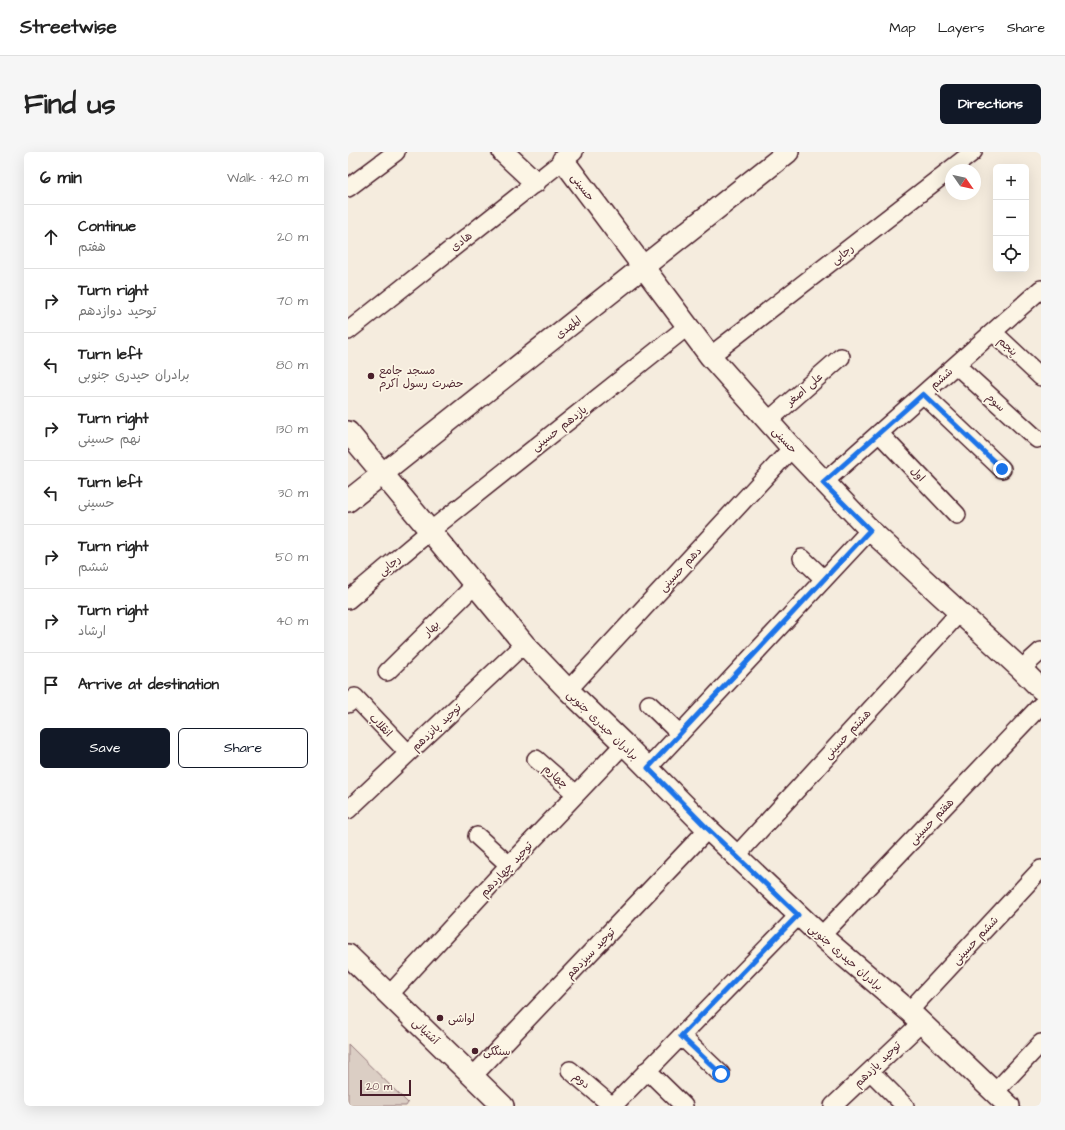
<!DOCTYPE html>
<meta charset="utf-8">
<style>
body{margin:0;font-family:"Architects Daughter","Playpen Sans Arabic",sans-serif;background:#f6f6f6;color:#222}
.controls{position:absolute;right:12px;top:12px;display:grid;overflow:hidden;border-radius:6px;box-shadow:0 4px 16px #0002}
.controls button{width:36px;height:36px;display:grid;place-items:center;padding:0;border:0;border-bottom:1px solid #e0e0e0;background:#fff;color:#222;font:20px sans-serif}
.compass{position:absolute;left:597px;top:12px;width:36px;height:36px;border-radius:50%;background:#fff;box-shadow:0 4px 16px #0002;rotate:124deg}
.scale{position:absolute;left:12px;bottom:10px;width:51px;box-sizing:border-box;padding-left:4px;border:2px solid #4a1f2b;border-top:0;font-size:11px;line-height:14px;white-space:nowrap;color:#4a1f2b;-webkit-text-stroke:3px #fcf5e5;paint-order:stroke}
.stop{position:absolute;width:12px;height:12px;margin:-9px;border:3px solid #1a73e8;border-radius:50%;background:#fff}
.stop.end{background:#1a73e8;border-color:#fff;box-shadow:0 1px 4px #0008}
.list{margin:0;padding:0;list-style:none}
h2{display:flex;justify-content:space-between;align-items:center;height:52px;margin:0;padding:0 16px;font-size:17px}
h2 small{font-size:13px;font-weight:400;color:#767676}
.list li{display:grid;grid-template-columns:26px 1fr auto;gap:12px;align-items:center;box-sizing:border-box;height:64px;padding:0 16px;border-top:1px solid #e0e0e0}
.list b{display:block;font-size:15px;white-space:nowrap}
.list p{margin:0;font-size:13px;white-space:nowrap;color:#767676}
.list em{font-size:13px;font-style:normal;color:#767676}
.actions{display:flex;gap:8px;padding:12px 16px}
.actions a{flex:1;padding:9px 0;border:1px solid #111827;border-radius:6px;text-align:center;font-size:14px;color:#111827}
.actions .main{background:#111827;color:#fff}
.icon{flex:none;width:22px;height:22px;fill:none;stroke:currentColor;stroke-width:2;stroke-linecap:round;stroke-linejoin:round}
.map{position:relative;flex:none;width:693px;height:954px;overflow:hidden;border-radius:6px}
header{display:flex;align-items:center;gap:24px;box-sizing:border-box;height:56px;padding:0 20px;background:#fff;border-bottom:1px solid #e0e0e0}
header strong{font-size:19px}
nav{display:flex;gap:22px;margin-inline-start:auto;font-size:14px}
.intro{display:flex;align-items:center;justify-content:space-between;box-sizing:border-box;height:96px;padding:0 24px}
h1{margin:0;font-size:28px}
.button{padding:10px 18px;border-radius:6px;background:#111827;color:#fff;font-size:14px;font-weight:700}
main{display:flex;gap:24px;padding:0 24px}
aside{flex:1;background:#fff;border-radius:6px;box-shadow:0 4px 16px #0002}
.map>svg:first-child{display:block}
</style>
<header>
<strong>Streetwise</strong>
<nav><a>Map</a><a>Layers</a><a>Share</a></nav>
</header>
<div class="intro"><h1>Find us</h1><a class="button">Directions</a></div>
<main>
<aside>
<h2>6 min<small>Walk · 420 m</small></h2>
<ul class="list">
<li><svg class="icon" aria-label="ahead" viewBox="0 0 24 24"><path d="M12 20V5M6 11l6-6 6 6"/></svg><div><b>Continue</b><p>هفتم</p></div><em>20 m</em></li>
<li><svg class="icon" aria-label="right" viewBox="0 0 24 24"><path d="M7 20v-9h11M14 6l5 5-5 5"/></svg><div><b>Turn right</b><p>توحید دوازدهم</p></div><em>70 m</em></li>
<li><svg class="icon" aria-label="left" viewBox="0 0 24 24"><path d="M17 20v-9H6M10 6l-5 5 5 5"/></svg><div><b>Turn left</b><p>برادران حیدری جنوبی</p></div><em>80 m</em></li>
<li><svg class="icon" aria-label="right" viewBox="0 0 24 24"><path d="M7 20v-9h11M14 6l5 5-5 5"/></svg><div><b>Turn right</b><p>نهم حسینی</p></div><em>130 m</em></li>
<li><svg class="icon" aria-label="left" viewBox="0 0 24 24"><path d="M17 20v-9H6M10 6l-5 5 5 5"/></svg><div><b>Turn left</b><p>حسینی</p></div><em>30 m</em></li>
<li><svg class="icon" aria-label="right" viewBox="0 0 24 24"><path d="M7 20v-9h11M14 6l5 5-5 5"/></svg><div><b>Turn right</b><p>ششم</p></div><em>50 m</em></li>
<li><svg class="icon" aria-label="right" viewBox="0 0 24 24"><path d="M7 20v-9h11M14 6l5 5-5 5"/></svg><div><b>Turn right</b><p>ارشاد</p></div><em>40 m</em></li>
<li><svg class="icon" aria-label="arrive" viewBox="0 0 24 24"><path d="M6 21V4h12l-3 4 3 4H6"/></svg><div><b>Arrive at destination</b></div></li>
</ul>
<div class="actions"><a class="main">Save</a><a>Share</a></div>
</aside>
<div class="map">
<svg width="693" height="954" viewBox="0 0 693 954">
<rect width="100%" height="100%" fill="#f5ecde"/>
<filter id="ink" filterUnits="userSpaceOnUse"><feTurbulence type="fractalNoise" baseFrequency=".025" numOctaves="2"/><feDisplacementMap in="SourceGraphic" scale="8" xChannelSelector="R" yChannelSelector="G"/><feConvolveMatrix kernelMatrix="1 2 1 2 8 2 1 2 1" color-interpolation-filters="sRGB"/></filter>
<g filter="url(#ink)">
<path fill="#dbcec4" stroke="#927678" d="M0,892L60,951L58,954H0Z"/>
<g fill="none" stroke-linecap="round" stroke-linejoin="round">
<g stroke="#4a1f2b" stroke-width="20">
<path id="minor" d="M0,36L48,0
M0,179L226,0
M645,180L693,225
M362,204L625,0
M608,213L689,287
M575,242L654,317
M420,269L493,205
M531,281L609,363
M475,331L693,137
M454,406L475,426
M0,448L82,379L340,174
M673,517L693,499
M39,520L127,433
M220,538L444,296
M0,552L7,545L60,601
M301,552L332,582
M188,607L228,642
M300,616L522,378
M0,658L176,492
M129,684L161,713
M388,704L611,461
M473,784L693,553
M41,843L161,713L276,592
M561,859L693,717
M333,884L373,922
M222,918L264,954
M299,918L336,954
M522,919L557,954
M125,924L360,677
M646,941L693,891
M265,954L451,763
M485,954L573,871"/>
</g>
<g stroke="#4a1f2b" stroke-width="24">
<path id="tertiary" d="M155,0L187,30
M215,8L362,204L444,296L522,378L673,517L693,537
M0,280L176,492L220,538L276,592L360,677L473,784L561,859L661,954
M0,349L440,0
M0,803L155,954"/>
</g>
<use href="#minor" stroke="#fcf5e5" stroke-width="17"/>
<use href="#tertiary" stroke="#fcf5e5" stroke-width="21"/>
</g>
</g>
<g fill="none" stroke-linecap="round" stroke-linejoin="round" filter="url(#ink)">
<path stroke="#1a73e8" stroke-width="5" d="M373,922L333,884L450,763L360,677L300,616L522,378L475,331L575,242L654,317"/>
</g>
<g fill="#4a1f2b" stroke="#fcf5e5" stroke-width="1.5">
<circle cx="23" cy="224" r="4"/>
<circle cx="92" cy="866" r="4"/>
<circle cx="127" cy="899" r="4"/>
</g>
<g text-anchor="middle" stroke-width="3.5" stroke-linejoin="round" paint-order="stroke">
<g font-size="11" fill="#4a1f2b" stroke="#fcf5e5">
<text transform="translate(235 35) rotate(53)" y="4">حسینی</text>
<text transform="translate(113 89) rotate(-38)" y="4">هادی</text>
<text transform="translate(494 102) rotate(-38)" y="4">رجایی</text>
<text transform="translate(220 175) rotate(-38)" y="4">المهدی</text>
<text transform="translate(660 194) rotate(43)" y="4">پنجم</text>
<text transform="translate(593 226) rotate(-42)" y="4">ششم</text>
<text transform="translate(456 237) rotate(-41)" y="4">علی اصغر</text>
<text transform="translate(648 250) rotate(43)" y="4">سوم</text>
<text transform="translate(211 276) rotate(-38)" y="4">یازدهم حسینی</text>
<text transform="translate(437 288) rotate(48)" y="4">حسینی</text>
<text transform="translate(570 322) rotate(47)" y="4">اول</text>
<text transform="translate(41 413) rotate(-40)" y="4">رجایی</text>
<text transform="translate(332 417) rotate(-47)" y="4">دهم حسینی</text>
<text transform="translate(83 476) rotate(-44)" y="4">بهار</text>
<text transform="translate(33 573) rotate(46)" y="4">انقلاب</text>
<text transform="translate(255 573) rotate(44)" y="4">برادران حیدری جنوبی</text>
<text transform="translate(88 575) rotate(-43)" y="4">توحید پانزدهم</text>
<text transform="translate(499 582) rotate(-47)" y="4">هشتم حسینی</text>
<text transform="translate(208 624) rotate(42)" y="4">چهارم</text>
<text transform="translate(583 669) rotate(-46)" y="4">هفتم حسینی</text>
<text transform="translate(158 717) rotate(-47)" y="4">توحید چهاردهم</text>
<text transform="translate(627 788) rotate(-47)" y="4">ششم حسینی</text>
<text transform="translate(242 801) rotate(-46)" y="4">توحید سیزدهم</text>
<text transform="translate(498 805) rotate(41)" y="4">برادران حیدری جنوبی</text>
<text transform="translate(78 879) rotate(44)" y="4">آشتیانی</text>
<text transform="translate(529 912) rotate(-44)" y="4">توحید یازدهم</text>
<text transform="translate(234 928) rotate(41)" y="4">دوم</text>
</g>
<g font-size="11" fill="#4a1f2b" stroke="#fcf5e5" text-anchor="start">
<text x="31" y="222">مسجد جامع<tspan x="31" dy="13">حضرت رسول اکرم</tspan></text>
<text x="100" y="870">لواشی</text>
<text x="135" y="903">سنگکی</text>
</g>
</g>
</svg>
<div class="controls">
<button>+</button>
<button>−</button>
<button><svg class="icon" aria-label="locate" viewBox="0 0 24 24"><circle cx="12" cy="12" r="6"/><path d="M12 2v4M12 18v4M2 12h4M18 12h4"/></svg></button>
</div>
<svg class="compass" viewBox="-18 -18 36 36"><path d="M0-13l5 13h-10z" fill="#e53935"/><path d="M0 13l5-13h-10z" fill="#767676"/></svg>
<div class="scale">20 m</div>
<div class="stop" style="left:373px;top:922px"></div>
<div class="stop end" style="left:654px;top:317px"></div>
</div>
</main>
